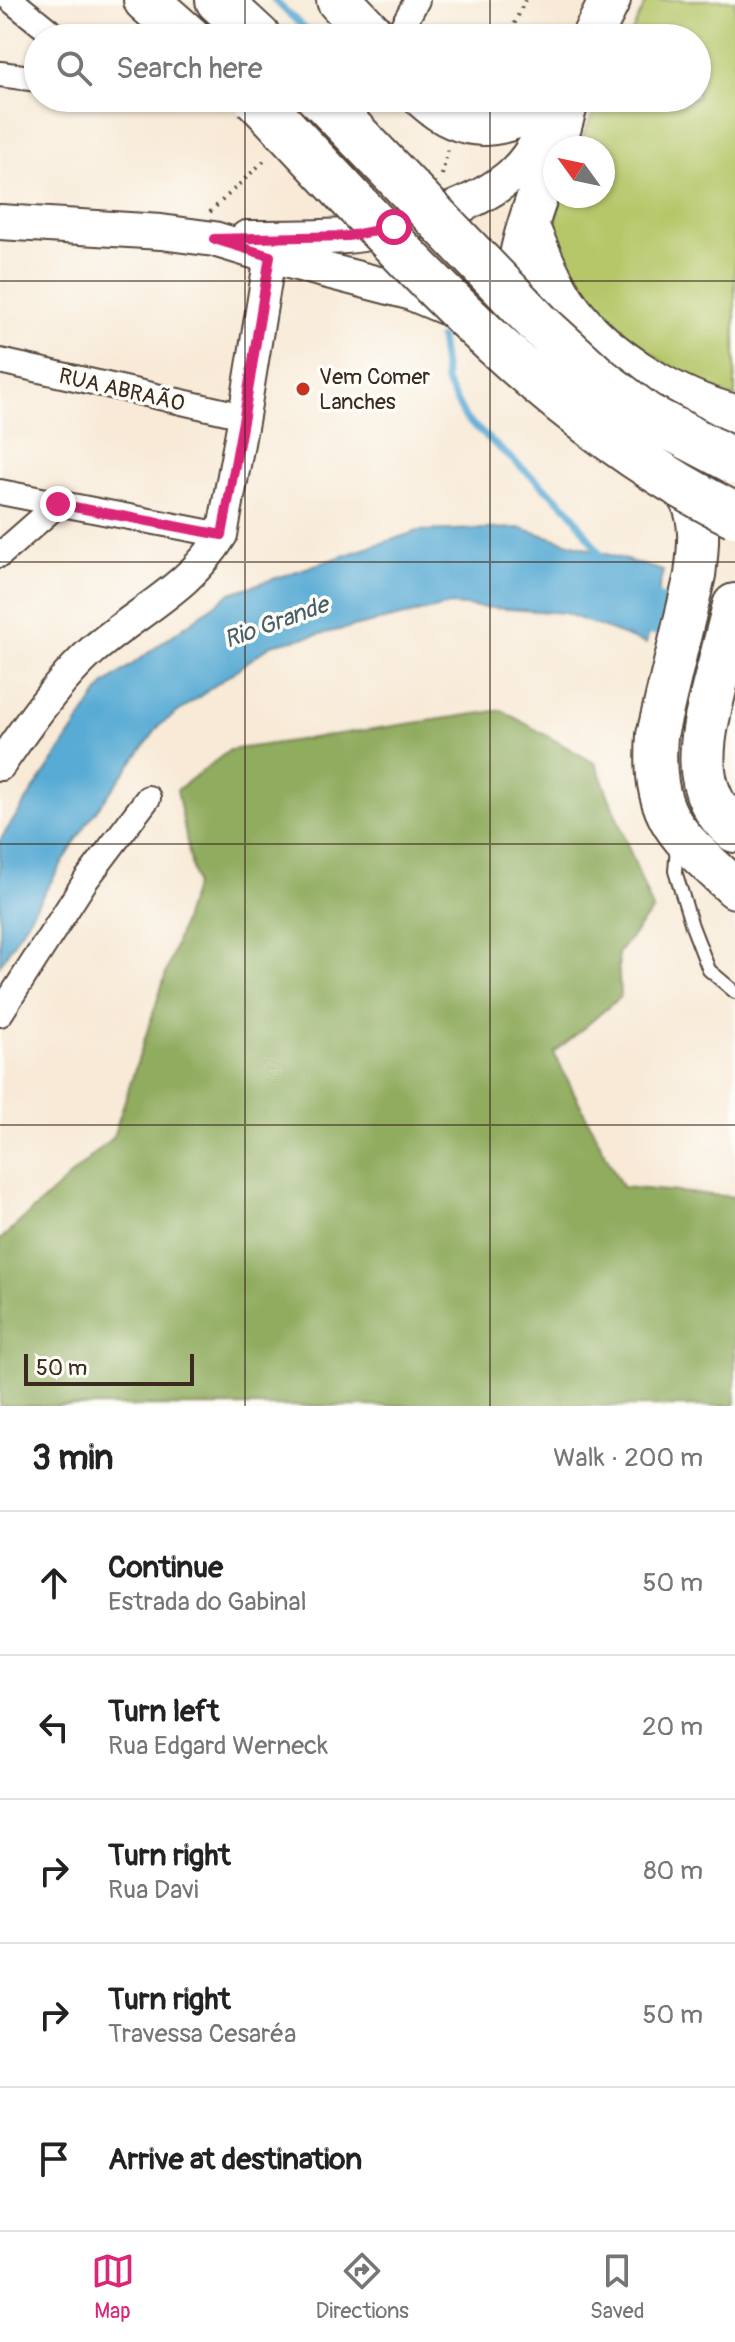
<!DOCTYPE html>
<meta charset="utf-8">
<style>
body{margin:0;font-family:Pangolin,sans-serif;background:#f6f6f6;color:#222}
.compass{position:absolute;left:543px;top:136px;width:72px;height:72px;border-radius:50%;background:#fff;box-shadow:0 2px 6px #0004;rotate:303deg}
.scale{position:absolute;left:24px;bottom:20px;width:170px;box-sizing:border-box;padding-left:8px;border:4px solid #3b2a1e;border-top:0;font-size:22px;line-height:28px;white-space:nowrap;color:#3b2a1e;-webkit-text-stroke:6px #fdfcf7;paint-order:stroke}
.stop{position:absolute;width:24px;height:24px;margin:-18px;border:6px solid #db2777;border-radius:50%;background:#fff}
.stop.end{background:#db2777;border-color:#fff;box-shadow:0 2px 8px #0008}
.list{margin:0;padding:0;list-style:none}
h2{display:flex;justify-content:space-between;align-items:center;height:104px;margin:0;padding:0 32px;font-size:34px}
h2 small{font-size:26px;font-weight:400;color:#767676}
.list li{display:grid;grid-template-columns:52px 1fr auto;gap:24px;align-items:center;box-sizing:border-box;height:144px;padding:0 32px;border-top:2px solid #e0e0e0}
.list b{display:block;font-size:30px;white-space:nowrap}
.list p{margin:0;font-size:26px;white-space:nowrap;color:#767676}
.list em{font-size:26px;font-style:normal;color:#767676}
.icon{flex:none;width:44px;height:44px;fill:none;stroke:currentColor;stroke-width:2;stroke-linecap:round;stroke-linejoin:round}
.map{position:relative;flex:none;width:735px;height:1406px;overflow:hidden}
.search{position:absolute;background:#fff;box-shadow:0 2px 6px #0004;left:24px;right:24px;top:24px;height:88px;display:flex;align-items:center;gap:20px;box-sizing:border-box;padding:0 28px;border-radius:44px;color:#767676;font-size:30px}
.sheet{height:824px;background:#fff}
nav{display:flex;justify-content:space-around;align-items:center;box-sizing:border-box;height:112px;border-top:2px solid #e0e0e0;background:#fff;font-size:22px;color:#767676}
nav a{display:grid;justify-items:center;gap:4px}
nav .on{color:#db2777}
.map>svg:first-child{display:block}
</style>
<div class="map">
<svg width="735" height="1406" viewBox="0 0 735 1406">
<rect width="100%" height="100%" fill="#fdfcf7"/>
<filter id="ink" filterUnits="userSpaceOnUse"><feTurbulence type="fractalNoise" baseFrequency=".0125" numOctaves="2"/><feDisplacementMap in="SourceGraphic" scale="16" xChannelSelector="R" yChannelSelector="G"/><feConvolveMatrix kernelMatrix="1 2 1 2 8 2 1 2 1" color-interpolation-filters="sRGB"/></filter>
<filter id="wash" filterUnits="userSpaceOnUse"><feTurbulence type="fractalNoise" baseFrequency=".006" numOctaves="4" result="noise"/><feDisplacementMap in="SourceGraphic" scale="32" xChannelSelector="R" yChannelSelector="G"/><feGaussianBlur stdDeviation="1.8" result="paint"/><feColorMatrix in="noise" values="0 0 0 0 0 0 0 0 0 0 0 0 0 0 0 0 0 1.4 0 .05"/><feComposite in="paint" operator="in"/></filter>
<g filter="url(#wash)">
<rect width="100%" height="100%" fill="#f8ead7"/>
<path fill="#b6c76a" stroke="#787844" stroke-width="2" d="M647,0H735V398L684,378L591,308L570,281L554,230L561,196H603V148H577L601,98H697V38H629Z"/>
<path fill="#90ac5e" stroke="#666b3e" stroke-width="2" d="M502,710L596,764L653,910L618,953L620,997L554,1053L622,1187L735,1197V1406H0V1240L113,1137L195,884L177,790L230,750Z"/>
<path fill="#59abd4" stroke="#4a6a79" stroke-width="2" d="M520,528L663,571L646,644L565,613L451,605L271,645L160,725L87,823L0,965V840L104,685L231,593L418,531Z"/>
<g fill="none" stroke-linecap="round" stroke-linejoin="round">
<path stroke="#59abd4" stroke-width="7" d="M274,0L315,38
M440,338L446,382L466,419L569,509L602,557"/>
<path stroke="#59abd4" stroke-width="42" d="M599,604L638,609L721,633"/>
</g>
</g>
<g filter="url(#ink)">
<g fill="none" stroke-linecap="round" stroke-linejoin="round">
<g stroke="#57473a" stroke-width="16">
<path id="service" d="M677,847L675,871L692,926L709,970L735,992"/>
</g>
<g stroke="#57473a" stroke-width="28">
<path id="minor" d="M11,0L58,38
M396,38L417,0
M0,74L38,79
M0,361L244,416
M0,492L222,535
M0,555L58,504
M0,1014L86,880L148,798"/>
</g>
<g stroke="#57473a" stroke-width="34">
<path id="tertiary" d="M0,765C26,727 59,680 93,650C137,612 192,586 222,535L244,416L270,256"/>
</g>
<g stroke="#57473a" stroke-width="38">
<path id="secondary" d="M0,222L161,232L214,239L270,256L409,292L452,310
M247,238C280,238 313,238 346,236C395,232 469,209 508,178C530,161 543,132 556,107"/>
</g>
<g stroke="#57473a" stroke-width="44">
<path id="trunk" d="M591,38L610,0
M555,148L569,98
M528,225C540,254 552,283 570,309C606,358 676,400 735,415
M521,322C504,270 538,197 555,148
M669,476C676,483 686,491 690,499C702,522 698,550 695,575L657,735C651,820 678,835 735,888"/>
</g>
<g stroke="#57473a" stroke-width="48">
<path id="motorway" d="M146,0L189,38
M218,0L259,38
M339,0L375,38
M426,98C468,136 507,126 551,98
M735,606C728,633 722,659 715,685C702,737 688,791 735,830"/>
</g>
<path stroke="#57473a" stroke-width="4" stroke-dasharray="2 6" stroke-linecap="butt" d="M508,38L525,0
M442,175L448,148
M210,212L268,157"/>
<use href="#service" stroke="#fff" stroke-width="12"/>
<use href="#minor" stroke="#fff" stroke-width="24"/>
<use href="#tertiary" stroke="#fff" stroke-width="30"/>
<use href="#secondary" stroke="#fff" stroke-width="34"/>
<use href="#trunk" stroke="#fff" stroke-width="40"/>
<use href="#motorway" stroke="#fff" stroke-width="44"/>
<g stroke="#57473a" stroke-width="48" stroke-linecap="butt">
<path id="motorway-bridge" d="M256,98C402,250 543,421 735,515
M321,98L540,325L599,379L646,415L735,462"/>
</g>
<use href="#motorway-bridge" stroke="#fff" stroke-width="44"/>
</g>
</g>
<g fill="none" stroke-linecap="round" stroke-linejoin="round" filter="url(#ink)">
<path stroke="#db2777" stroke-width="10" d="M58,504L222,535L244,416L270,256L214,239L348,236L394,227"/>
</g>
<path fill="none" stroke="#3b2a1e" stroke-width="2" stroke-opacity="0.55" d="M245,0V38M490,0V38M245,98V1406M490,98V1406M0,281H735M0,562H735M0,844H735M0,1125H735"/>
<circle fill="#c8321e" stroke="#fdfcf7" stroke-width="3" cx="303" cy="389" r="8"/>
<g text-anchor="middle" stroke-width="7" stroke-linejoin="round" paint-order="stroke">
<g font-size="22" fill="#3b2a1e" stroke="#fdfcf7" text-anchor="start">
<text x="319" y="384">Vem Comer<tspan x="319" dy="25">Lanches</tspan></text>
</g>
<g font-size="22" fill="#3b2a1e" stroke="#fdfcf7">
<text transform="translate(122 389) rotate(13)" y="8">RUA ABRAÃO</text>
</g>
<g font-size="24" font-style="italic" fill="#475e67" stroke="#fdfcf7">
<text transform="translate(276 622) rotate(-20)" y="8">Rio Grande</text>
</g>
</g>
</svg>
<svg class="compass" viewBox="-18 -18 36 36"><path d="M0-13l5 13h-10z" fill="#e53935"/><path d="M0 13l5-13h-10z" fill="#767676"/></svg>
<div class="scale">50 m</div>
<div class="stop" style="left:394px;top:227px"></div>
<div class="stop end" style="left:58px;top:504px"></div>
<div class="search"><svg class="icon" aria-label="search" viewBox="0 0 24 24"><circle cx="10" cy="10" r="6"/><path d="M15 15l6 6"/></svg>Search here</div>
</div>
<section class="sheet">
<h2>3 min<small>Walk · 200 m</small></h2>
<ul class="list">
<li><svg class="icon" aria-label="ahead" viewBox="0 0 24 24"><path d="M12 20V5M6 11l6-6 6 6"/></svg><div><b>Continue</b><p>Estrada do Gabinal</p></div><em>50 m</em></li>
<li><svg class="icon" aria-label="left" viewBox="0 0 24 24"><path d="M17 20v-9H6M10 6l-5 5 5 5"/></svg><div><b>Turn left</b><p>Rua Edgard Werneck</p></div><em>20 m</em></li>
<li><svg class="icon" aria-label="right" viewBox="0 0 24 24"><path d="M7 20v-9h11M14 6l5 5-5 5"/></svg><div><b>Turn right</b><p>Rua Davi</p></div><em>80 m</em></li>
<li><svg class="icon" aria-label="right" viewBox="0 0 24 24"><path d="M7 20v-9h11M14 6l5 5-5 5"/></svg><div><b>Turn right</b><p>Travessa Cesaréa</p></div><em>50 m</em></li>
<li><svg class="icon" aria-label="arrive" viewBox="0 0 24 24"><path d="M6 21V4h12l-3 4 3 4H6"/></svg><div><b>Arrive at destination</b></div></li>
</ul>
</section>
<nav>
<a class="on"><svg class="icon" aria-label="map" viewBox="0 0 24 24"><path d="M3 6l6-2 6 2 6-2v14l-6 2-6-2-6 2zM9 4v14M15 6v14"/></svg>Map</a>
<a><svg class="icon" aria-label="directions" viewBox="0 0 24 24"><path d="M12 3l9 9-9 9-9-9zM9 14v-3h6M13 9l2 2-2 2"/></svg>Directions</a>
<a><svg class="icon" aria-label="saved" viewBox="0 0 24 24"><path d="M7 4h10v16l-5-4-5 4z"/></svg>Saved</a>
</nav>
